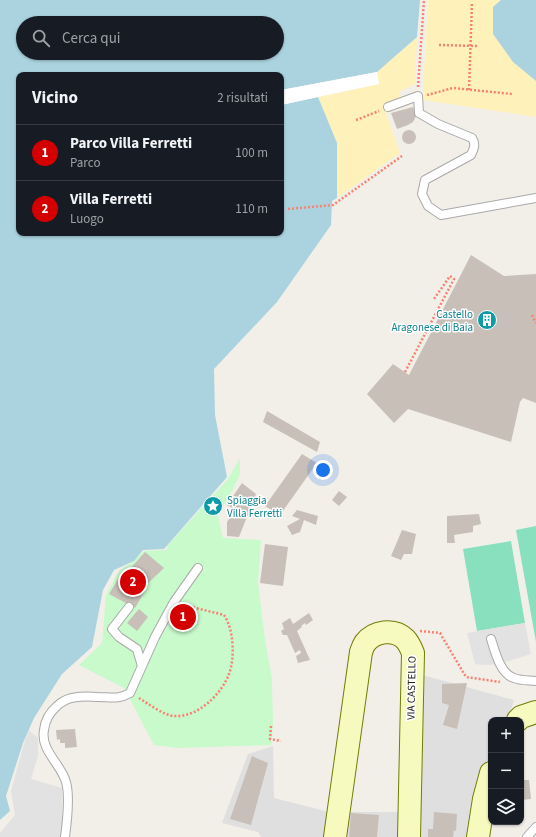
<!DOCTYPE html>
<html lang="it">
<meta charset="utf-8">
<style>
body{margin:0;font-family:"Source Sans 3",sans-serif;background:#20242c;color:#f1f3f6}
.controls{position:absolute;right:12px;bottom:12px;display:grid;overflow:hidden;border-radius:8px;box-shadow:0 1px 3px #0004}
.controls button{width:36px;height:36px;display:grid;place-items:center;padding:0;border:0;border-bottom:1px solid #363941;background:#171b24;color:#f1f3f6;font:20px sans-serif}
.you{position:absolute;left:323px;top:470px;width:14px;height:14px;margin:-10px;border:3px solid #fff;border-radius:50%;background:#1a73e8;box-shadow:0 0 0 6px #1a73e833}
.badge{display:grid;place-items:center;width:26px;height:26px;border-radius:50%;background:#d40000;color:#fff;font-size:13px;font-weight:700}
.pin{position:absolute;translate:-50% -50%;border:2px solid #fff;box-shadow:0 1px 4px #0006}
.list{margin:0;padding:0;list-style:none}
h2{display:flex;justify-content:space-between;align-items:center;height:52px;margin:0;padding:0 16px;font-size:17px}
h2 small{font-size:13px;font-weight:400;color:#9ea1a6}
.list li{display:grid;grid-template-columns:26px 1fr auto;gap:12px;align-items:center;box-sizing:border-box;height:56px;padding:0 16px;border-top:1px solid #363941}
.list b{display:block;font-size:15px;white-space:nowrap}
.list p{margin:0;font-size:13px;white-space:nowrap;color:#9ea1a6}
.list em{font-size:13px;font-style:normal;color:#9ea1a6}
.icon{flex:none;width:22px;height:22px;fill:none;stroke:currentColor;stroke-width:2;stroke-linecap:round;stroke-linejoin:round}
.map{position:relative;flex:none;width:536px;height:837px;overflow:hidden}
.search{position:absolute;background:#171b24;box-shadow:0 1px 3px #0004;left:16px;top:16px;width:268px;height:44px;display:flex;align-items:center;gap:10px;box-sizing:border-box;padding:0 14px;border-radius:22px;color:#9ea1a6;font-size:15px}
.panel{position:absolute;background:#171b24;box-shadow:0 1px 3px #0004;left:16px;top:72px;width:268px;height:164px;border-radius:8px}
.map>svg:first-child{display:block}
</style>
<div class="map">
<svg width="536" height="837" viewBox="0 0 536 837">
<rect width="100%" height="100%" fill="#f2efe9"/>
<path fill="#e0dfdf" d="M408,671L514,700L508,720H491V790L487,837H261L258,832L222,823L248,754L273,746L274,798L329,812H405Z"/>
<path fill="#fff1ba" d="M428,0H501L493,7L513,62L536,81V117L423,100V90Z
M417,37L415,84L399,92L401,97L383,105L400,153L337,198V143L318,97L379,84L377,72Z"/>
<path fill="#c8facc" d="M240,458V475L227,501L216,515L218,516L223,538L261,540L258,583L265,640L272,679L273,723L272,739L271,745L178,748L154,745L124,688L79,665L102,643L106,595L119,571L132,562L144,551L166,550L168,548L167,546L228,479Z"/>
<path fill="#88e0be" d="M536,526V642L516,530Z
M511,541L525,623L477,631L463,549Z"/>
<path fill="#e2e2e2" d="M525,623L531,654L499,664L484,665L475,664L467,633Z
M29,730L38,738V756L31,779L62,788V827L60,837H0V833L15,815L11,791L23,747Z"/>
<path fill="#aad3df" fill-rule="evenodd" d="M0,0H420L417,37L377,72L281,90V75H19V233H281V105L318,97L337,143V198L332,201L331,225L277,302L214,369L215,415L227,477L164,549L143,550L134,561L114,570L103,590L92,647L62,674L34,718L23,743L6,796L10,811L0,820ZM23,23H277V53H23Z
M501,0H536V81L513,62L493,34V7Z"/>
<path fill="#fff" d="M377,72L379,84L281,105V90Z"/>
<path fill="#c7bfb8" d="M413,107L416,116L413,122L408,125L397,129L391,113Z
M402 137a7 7 0 1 1 14 0a7 7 0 1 1-14 0Z
M471,255L504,276L536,274V403L523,398L520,402L511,442L408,409L394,423L367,394L393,364L409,375Z
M267,411L320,442L317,452L263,422Z
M302,454L317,463L280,515L265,506Z
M242,483L256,494L239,537L227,536V522L235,510L227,505Z
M339,491L347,497L339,506L332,500Z
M297,510L318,516L316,525L304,520L300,532L292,535L287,526L300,519L292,516Z
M479,514L481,524L473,526V532L454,535L455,543H447V516Z
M402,530L416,534L412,554H404L401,560L391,556Z
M265,544L288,547L283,586L260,583Z
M145,552L164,568L144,587L146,589L135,608L109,594L121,574L127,576L130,569Z
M139,609L148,617L137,631L127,623Z
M309,613L313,620L306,625L305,623L301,626L302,627L297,631L310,660L298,663L296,656L301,653L300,650L295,653L287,635H283L281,631L284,629L282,623L290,618L293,624Z
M467,683L457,729L443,725L449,705L442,703V684Z
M75,729L77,747L65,748V743H60V739L57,740L56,730Z
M252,756L268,763L251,825L230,819Z
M521,780H529L531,799L521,800Z
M434,812L457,814L456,831L454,830L453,837H428V829H433Z
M351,813L379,815L377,837H349Z"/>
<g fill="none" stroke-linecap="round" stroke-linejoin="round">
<g stroke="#a9a9a9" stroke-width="10">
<path id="service" d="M388,107L418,96L419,113L438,124L472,138C476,144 474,149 471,155L425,180L422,194L428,206L441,215L536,198
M129,607L112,629L119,637L137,649L142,666
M491,639C495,651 500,674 514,678C521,681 529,680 536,681
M65,837C67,822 70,796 66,782C61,764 40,750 44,730C45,720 49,713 57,706C59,704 62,702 64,701C72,696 88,696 97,697C110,697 118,700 130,693L155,637L174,602L198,568
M527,837L536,827"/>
</g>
<g stroke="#707d05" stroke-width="24">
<path id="secondary" d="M518,720L521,717L536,712
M335,837L361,652C362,649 363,646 365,643C374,631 394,628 405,639C409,643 411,648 413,653L409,837
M478,837L484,799L491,773"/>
</g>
<path stroke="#fa8072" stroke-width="2.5" stroke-dasharray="2 2" stroke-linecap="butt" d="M439,45L477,46
M418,87L424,0
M469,90L472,2
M427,95L453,88L512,94
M356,120L379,111
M288,209L333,205L402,156
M532,315L536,323
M405,372L454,279L450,276L434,299
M420,631L440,633L466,677L500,682
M139,698C147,703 165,716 174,716C197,718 221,695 229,674C235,659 234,629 224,615L184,605
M271,726L270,739L281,741"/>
<use href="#service" stroke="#fff" stroke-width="8"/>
<use href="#secondary" stroke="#f7fabf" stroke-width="22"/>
</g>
<defs>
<g id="building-disc" transform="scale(1)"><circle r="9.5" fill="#0f9aa8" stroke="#fff"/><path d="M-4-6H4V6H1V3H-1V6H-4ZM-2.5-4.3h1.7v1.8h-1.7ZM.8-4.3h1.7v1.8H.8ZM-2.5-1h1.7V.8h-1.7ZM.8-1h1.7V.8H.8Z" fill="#fff"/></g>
<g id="sight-disc" transform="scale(1)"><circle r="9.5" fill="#0f9aa8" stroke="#fff"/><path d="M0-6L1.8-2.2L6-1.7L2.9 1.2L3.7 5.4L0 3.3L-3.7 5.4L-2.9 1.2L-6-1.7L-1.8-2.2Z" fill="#fff"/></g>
</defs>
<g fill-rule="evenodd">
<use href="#building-disc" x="487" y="320"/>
<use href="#sight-disc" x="213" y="506"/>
</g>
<g text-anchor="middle" stroke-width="3" stroke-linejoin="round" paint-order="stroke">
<g font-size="11" fill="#0d838f" stroke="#fff" text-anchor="end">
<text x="473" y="318">Castello<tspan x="473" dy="13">Aragonese di Baia</tspan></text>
<text x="227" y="504" text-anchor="start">Spiaggia<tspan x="227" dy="13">Villa Ferretti</tspan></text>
</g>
<g font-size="11" fill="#222" stroke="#fff">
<text transform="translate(411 688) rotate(-89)" y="4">VIA CASTELLO</text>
</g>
</g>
</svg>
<div class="controls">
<button>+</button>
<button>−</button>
<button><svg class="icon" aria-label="layers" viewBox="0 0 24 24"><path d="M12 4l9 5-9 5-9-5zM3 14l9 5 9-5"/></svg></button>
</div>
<div class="you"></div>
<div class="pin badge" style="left:183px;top:617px">1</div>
<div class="pin badge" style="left:133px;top:582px">2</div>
<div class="search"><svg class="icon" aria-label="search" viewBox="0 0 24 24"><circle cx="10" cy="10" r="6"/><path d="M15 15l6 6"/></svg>Cerca qui</div>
<section class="panel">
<h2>Vicino<small>2 risultati</small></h2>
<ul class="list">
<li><span class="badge">1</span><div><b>Parco Villa Ferretti</b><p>Parco</p></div><em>100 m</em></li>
<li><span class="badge">2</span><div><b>Villa Ferretti</b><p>Luogo</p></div><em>110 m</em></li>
</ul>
</section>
</div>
